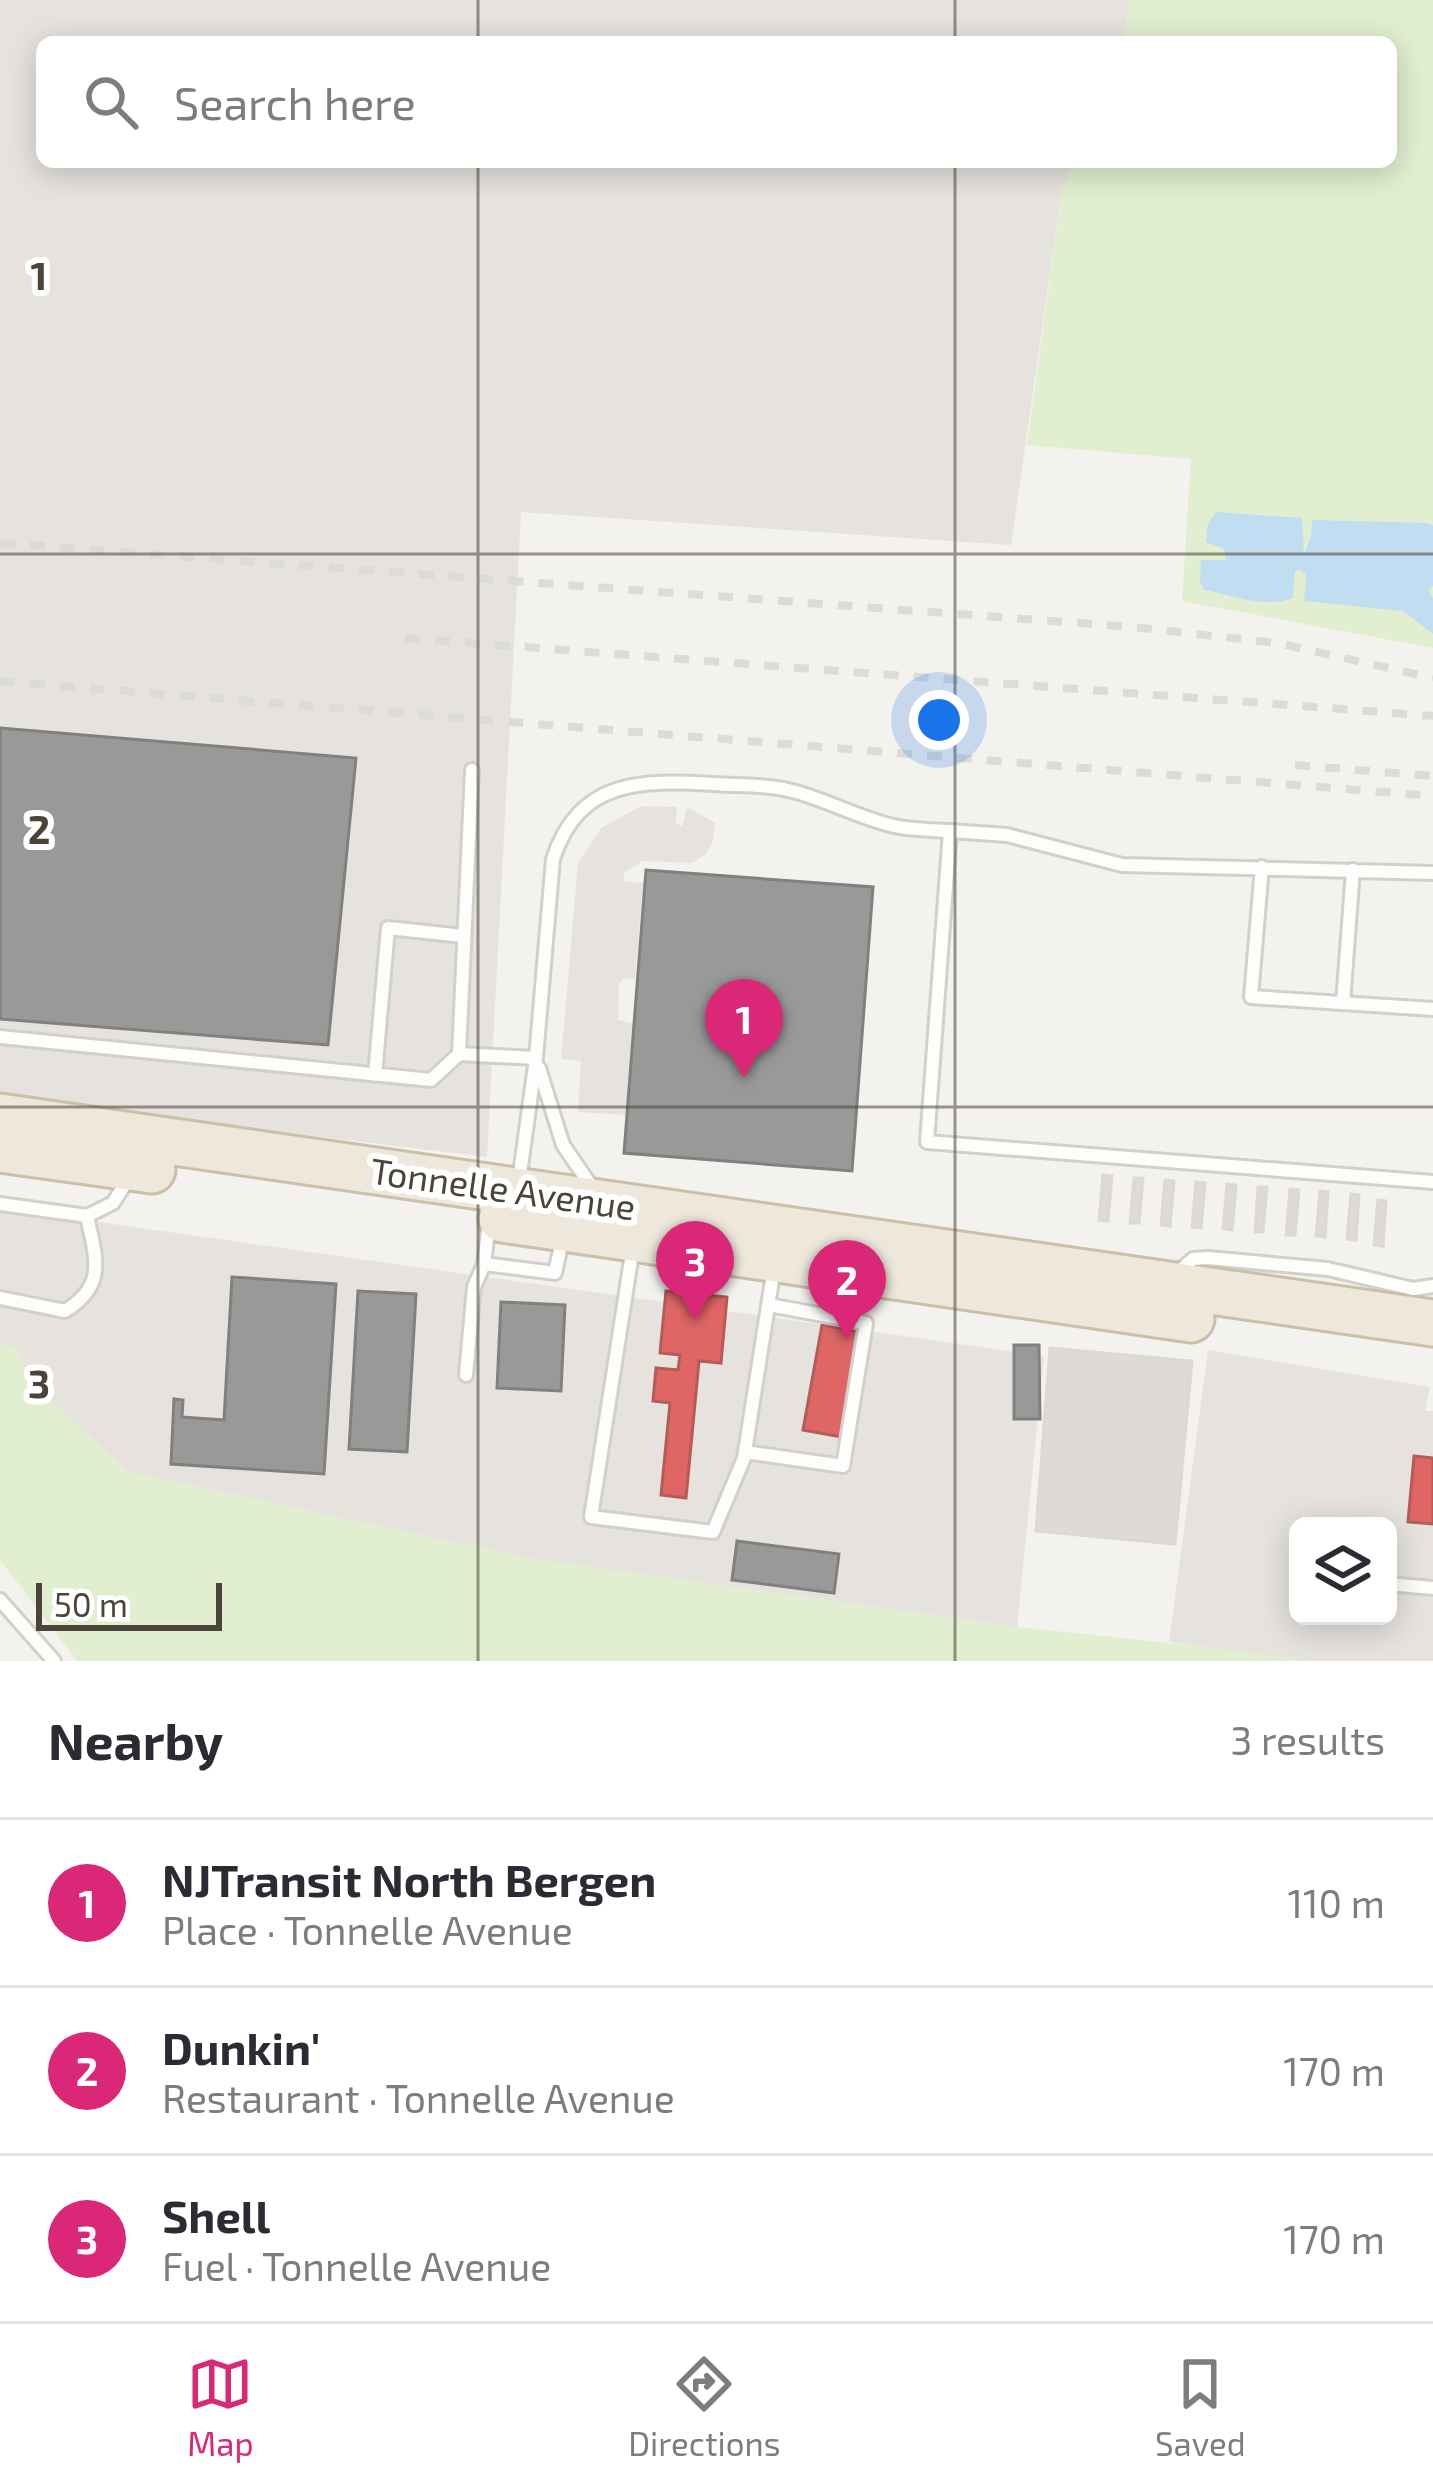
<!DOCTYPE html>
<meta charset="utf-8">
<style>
body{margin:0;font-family:"Exo 2",sans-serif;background:#f7f7f7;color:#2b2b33}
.controls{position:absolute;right:36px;bottom:36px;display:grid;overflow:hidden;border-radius:18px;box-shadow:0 6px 30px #0003}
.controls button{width:108px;height:108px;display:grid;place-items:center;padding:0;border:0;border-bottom:3px solid #e1e1e2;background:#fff;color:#2b2b33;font:60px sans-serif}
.scale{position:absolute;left:36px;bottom:30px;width:186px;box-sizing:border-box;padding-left:12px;border:6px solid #4b4439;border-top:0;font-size:33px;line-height:42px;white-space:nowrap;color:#4b4439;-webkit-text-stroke:9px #fff;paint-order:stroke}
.you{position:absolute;left:939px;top:720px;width:42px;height:42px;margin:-30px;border:9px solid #fff;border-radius:50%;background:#1a73e8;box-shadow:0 0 0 18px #1a73e833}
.badge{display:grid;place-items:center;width:78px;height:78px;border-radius:50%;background:#db2777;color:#fff;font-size:39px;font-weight:700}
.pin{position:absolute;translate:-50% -99px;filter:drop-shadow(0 3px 6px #0008)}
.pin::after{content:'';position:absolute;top:63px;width:42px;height:36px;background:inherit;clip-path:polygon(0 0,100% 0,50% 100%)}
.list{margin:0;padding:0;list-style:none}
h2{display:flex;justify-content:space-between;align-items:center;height:156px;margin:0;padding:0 48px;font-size:51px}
h2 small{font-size:39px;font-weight:400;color:#7c7c81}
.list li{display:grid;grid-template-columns:78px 1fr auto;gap:36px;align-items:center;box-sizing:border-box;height:168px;padding:0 48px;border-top:3px solid #e1e1e2}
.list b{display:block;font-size:45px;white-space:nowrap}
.list p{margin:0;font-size:39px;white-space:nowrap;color:#7c7c81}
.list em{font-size:39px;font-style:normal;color:#7c7c81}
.icon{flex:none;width:66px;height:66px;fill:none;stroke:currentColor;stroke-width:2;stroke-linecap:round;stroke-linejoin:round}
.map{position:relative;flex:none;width:1433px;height:1661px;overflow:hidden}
.search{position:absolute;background:#fff;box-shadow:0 6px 30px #0003;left:36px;right:36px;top:36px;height:132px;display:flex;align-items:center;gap:30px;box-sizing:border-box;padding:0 42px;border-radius:18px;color:#7c7c81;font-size:45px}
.sheet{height:660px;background:#fff}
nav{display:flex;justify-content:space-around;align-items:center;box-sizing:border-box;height:168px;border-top:3px solid #e1e1e2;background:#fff;font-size:33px;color:#7c7c81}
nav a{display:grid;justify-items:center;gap:6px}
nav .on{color:#db2777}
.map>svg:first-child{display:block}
</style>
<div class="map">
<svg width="1433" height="1661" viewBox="0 0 1433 1661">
<rect width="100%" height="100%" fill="#f4f2ee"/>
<path fill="#e6e2de" d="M0,0H1130L1123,42H42V162H1075L1062,189L1011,545L521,512L487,1157L0,1098Z
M0,1208L1044,1356L1017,1627L527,1558L129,1472L30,1383L15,1346L0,1345Z"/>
<path fill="#e1eecf" d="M1130,0H1433V648L1182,601L1191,459L1027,445L1062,189L1075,162H1391V42H1123Z
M0,1345L15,1346L30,1383L129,1472L527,1558L1017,1627L1342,1661H77L0,1560Z"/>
<path fill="#e6e3df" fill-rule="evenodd" d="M641,806L677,807L676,823L682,827L687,807L715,823L712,843L706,854L692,863L642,861L623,874L625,881L643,883L635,979L624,978L619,984L618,1020L633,1023L626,1115L578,1112L581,1061L561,1059L578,863L601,828Z
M1208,1350L1430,1387L1425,1411H1433V1661H1312L1169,1642ZM1298,1526H1388V1616H1298Z"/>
<path fill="#c0ddf1" d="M1216,512L1302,518L1304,555L1311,536L1312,520L1429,523L1433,526V586L1428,589L1433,598V634L1403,611L1304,601L1306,575L1301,570L1295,571L1293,598C1265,609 1233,595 1204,590L1200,582L1201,560H1226L1224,549L1206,542L1208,524Z"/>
<path fill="#e06666" stroke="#b35c58" stroke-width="3" d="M666,1291L727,1297L721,1363L699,1361L686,1498L661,1495L670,1403L653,1401L656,1368L678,1370L680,1355L660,1353Z
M822,1325L861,1332L842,1437L803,1430Z
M1414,1456L1433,1458V1524L1408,1522Z"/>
<path fill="#999" stroke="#82807c" stroke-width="3" d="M0,728L356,758L328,1045L0,1019Z
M646,870L873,887L852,1171L624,1153Z
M232,1277L336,1284L324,1474L171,1464L174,1399L183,1400L182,1417L224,1420Z
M358,1291L416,1294L407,1452L349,1449Z
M501,1302L565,1305L561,1391L497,1388Z
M1014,1345H1039L1040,1419H1014Z
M737,1541L839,1554L834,1593L732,1580Z"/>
<path fill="#dedbd6" stroke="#dcd9d4" stroke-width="3" d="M1103,1175L1112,1176L1108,1221L1099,1220Z
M1134,1178H1143L1139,1223H1130Z
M1165,1180L1174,1181L1170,1226L1161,1225Z
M1196,1182L1205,1183L1201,1228L1192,1227Z
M1227,1184L1236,1185L1232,1230L1223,1229Z
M1258,1187H1267L1263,1232H1255Z
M1290,1189L1299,1190L1295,1235H1286Z
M1320,1191L1328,1192L1325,1237L1316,1236Z
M1351,1194L1359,1195L1356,1240L1347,1239Z
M1378,1200L1386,1201L1383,1246L1374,1245Z
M1050,1348L1192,1361L1175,1544L1036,1531Z"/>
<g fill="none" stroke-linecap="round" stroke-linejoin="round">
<g stroke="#d2d0cb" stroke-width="18">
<path id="lane" d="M950,831L1007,835L1122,865L1433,873
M1262,867L1251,997L1433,1009
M1343,1003L1353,870
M0,1037L431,1080L459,1054L472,770
M459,1054L536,1058
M539,1068L563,1145L594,1190
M375,1075L388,928L463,936
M519,1181L536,1058L553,859C579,779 641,780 713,784C737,786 764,784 788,790C824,798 858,818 894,826C912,830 932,830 950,831L927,1142L1433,1182
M0,1204L87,1216C96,1259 107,1285 65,1311L0,1298
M87,1216L113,1203L129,1178
M633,1247L591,1517L713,1532L744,1458L774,1268
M484,1264L555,1273L563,1236
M1174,1276L1193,1259L1208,1258L1328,1269L1413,1289L1433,1286
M466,1375L474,1287L484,1264L489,1223
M745,1452L843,1466L866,1323L769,1305
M1388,1584L1433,1588
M0,1600L54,1661"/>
</g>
<g stroke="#ccbfa9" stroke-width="51">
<path id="highway" d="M0,1117L1433,1323
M0,1149L152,1170
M502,1219L1191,1319"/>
</g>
<use href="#lane" stroke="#fdfdfc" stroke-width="12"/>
<use href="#highway" stroke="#ede8db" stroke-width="45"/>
<path stroke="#dbdbda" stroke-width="8" stroke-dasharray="15 15" stroke-linecap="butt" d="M0,543L1133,627L1277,643L1433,678
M405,638L1433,716
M0,681L1433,796
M1295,765L1433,776"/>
</g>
<path fill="none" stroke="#4b4439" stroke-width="3" stroke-opacity="0.55" d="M478,0V42M955,0V42M478,162V1661M955,162V1661M0,554H1433M0,1107H1433"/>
<g text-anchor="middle" stroke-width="12" stroke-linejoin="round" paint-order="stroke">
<g font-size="36" fill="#4b4439" stroke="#fff">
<text transform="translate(503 1189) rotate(8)" y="13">Tonnelle Avenue</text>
</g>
</g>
<g font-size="39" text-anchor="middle" font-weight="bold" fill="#4b4439" stroke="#fff" stroke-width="12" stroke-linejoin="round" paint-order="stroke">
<text x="39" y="290">1</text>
<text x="39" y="844">2</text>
<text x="39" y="1398">3</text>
</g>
</svg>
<div class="controls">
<button><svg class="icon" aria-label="layers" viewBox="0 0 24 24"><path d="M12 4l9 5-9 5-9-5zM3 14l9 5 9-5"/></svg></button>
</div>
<div class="scale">50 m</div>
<div class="you"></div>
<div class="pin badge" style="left:744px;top:1078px">1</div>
<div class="pin badge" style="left:847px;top:1339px">2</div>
<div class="pin badge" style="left:695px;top:1320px">3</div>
<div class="search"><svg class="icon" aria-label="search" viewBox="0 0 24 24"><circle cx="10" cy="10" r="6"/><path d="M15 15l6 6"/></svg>Search here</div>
</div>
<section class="sheet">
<h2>Nearby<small>3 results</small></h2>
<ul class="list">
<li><span class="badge">1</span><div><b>NJTransit North Bergen</b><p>Place · Tonnelle Avenue</p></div><em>110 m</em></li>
<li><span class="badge">2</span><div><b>Dunkin'</b><p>Restaurant · Tonnelle Avenue</p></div><em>170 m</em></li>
<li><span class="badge">3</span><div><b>Shell</b><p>Fuel · Tonnelle Avenue</p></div><em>170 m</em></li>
</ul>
</section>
<nav>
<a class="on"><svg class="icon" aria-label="map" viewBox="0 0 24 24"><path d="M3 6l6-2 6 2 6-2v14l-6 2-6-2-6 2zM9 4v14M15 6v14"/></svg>Map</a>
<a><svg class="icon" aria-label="directions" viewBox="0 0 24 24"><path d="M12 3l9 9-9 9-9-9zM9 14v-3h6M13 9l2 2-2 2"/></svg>Directions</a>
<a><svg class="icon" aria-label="saved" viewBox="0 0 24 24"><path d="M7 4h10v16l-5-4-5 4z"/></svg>Saved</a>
</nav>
